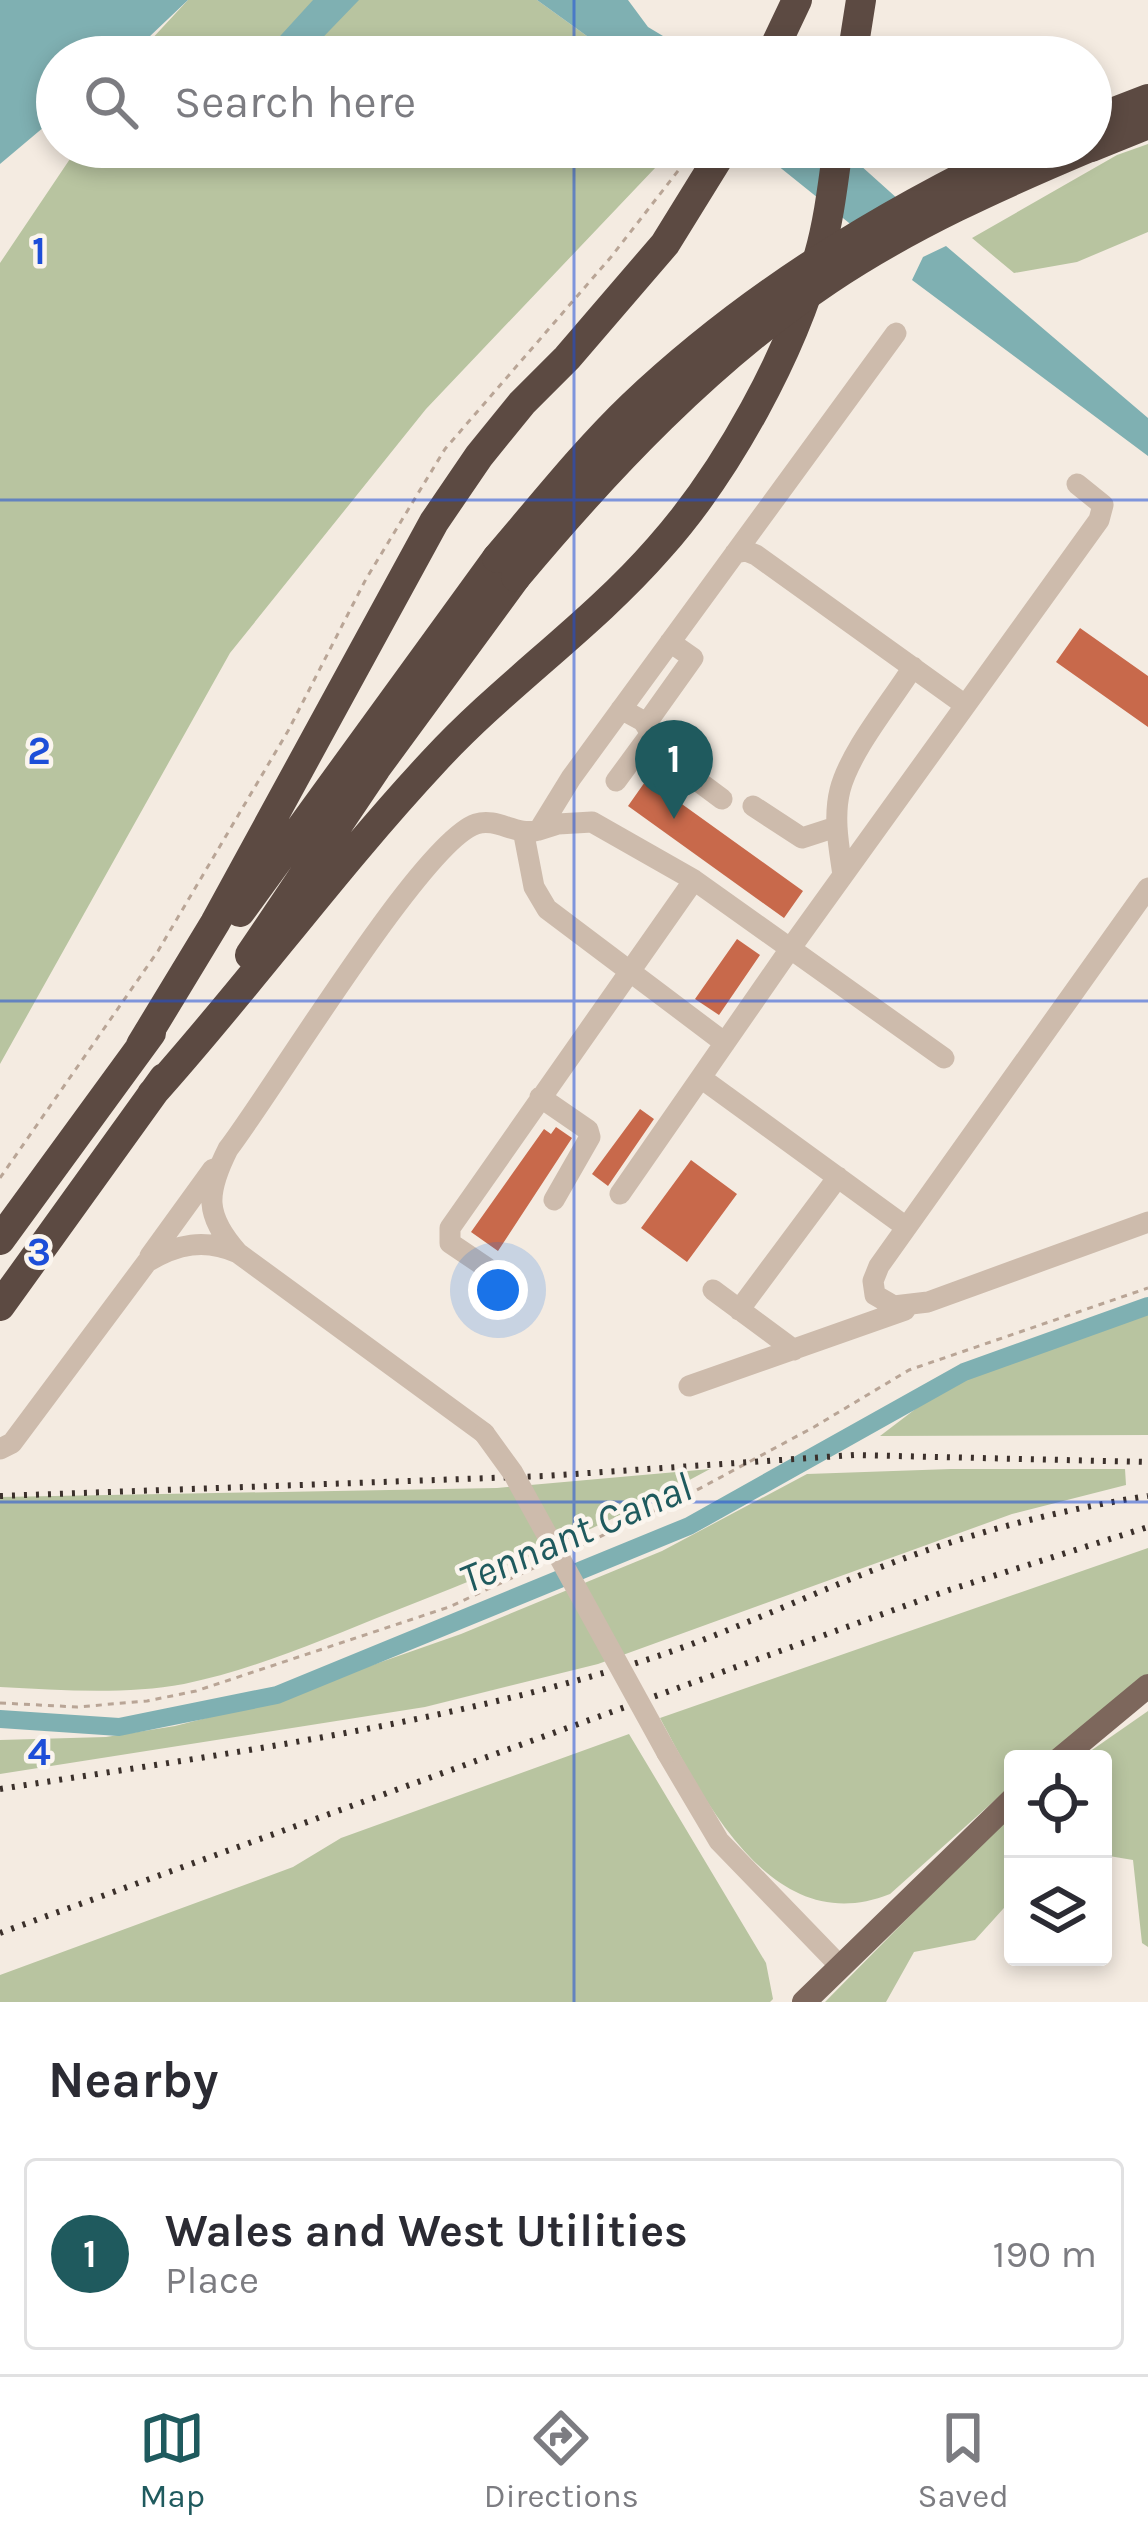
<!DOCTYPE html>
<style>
body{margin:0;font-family:Karla,sans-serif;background:#f2f2f3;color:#2b2b33}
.controls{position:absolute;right:36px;bottom:36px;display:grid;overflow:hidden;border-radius:12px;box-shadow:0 6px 18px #0003}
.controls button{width:108px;height:108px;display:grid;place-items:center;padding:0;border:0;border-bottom:3px solid #e1e1e2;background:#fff;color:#2b2b33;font:60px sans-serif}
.you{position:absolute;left:498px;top:1290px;width:42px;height:42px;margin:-30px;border:9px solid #fff;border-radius:50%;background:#1a73e8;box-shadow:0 0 0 18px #1a73e833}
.badge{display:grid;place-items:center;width:78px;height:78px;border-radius:50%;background:#1f5a5e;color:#fff;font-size:39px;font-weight:700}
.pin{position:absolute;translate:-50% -99px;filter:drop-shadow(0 3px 6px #0008)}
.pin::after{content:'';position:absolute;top:63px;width:42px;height:36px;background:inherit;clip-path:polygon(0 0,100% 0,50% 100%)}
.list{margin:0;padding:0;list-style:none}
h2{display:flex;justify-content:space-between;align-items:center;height:156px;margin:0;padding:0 48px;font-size:51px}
h2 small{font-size:39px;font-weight:400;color:#7c7c81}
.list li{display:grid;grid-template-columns:78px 1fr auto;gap:36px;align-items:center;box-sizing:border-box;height:192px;margin:0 24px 24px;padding:0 24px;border:3px solid #e1e1e2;border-radius:12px}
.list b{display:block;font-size:45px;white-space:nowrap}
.list p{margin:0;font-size:39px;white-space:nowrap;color:#7c7c81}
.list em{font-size:39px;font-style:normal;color:#7c7c81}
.icon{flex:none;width:66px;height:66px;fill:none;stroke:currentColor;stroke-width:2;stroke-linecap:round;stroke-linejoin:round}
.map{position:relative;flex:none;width:1148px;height:2002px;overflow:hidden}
.search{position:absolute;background:#fff;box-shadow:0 6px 18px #0003;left:36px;right:36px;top:36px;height:132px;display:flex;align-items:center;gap:30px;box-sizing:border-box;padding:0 42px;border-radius:66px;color:#7c7c81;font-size:45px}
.sheet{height:372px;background:#fff}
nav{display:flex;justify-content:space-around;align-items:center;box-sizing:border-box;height:168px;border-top:3px solid #e1e1e2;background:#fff;font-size:33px;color:#7c7c81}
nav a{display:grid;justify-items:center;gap:6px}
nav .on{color:#1f5a5e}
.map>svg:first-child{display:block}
</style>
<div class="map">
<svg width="1148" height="2002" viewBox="0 0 1148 2002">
<rect width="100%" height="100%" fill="#f4ebe1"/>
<path fill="#b8c4a0" d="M188,0H537L616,57H135Z
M1148,144V232L1077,262L1014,273L972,238L1117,155Z
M78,147H675L426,409L230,653L0,1064V263Z
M1148,1306V1435L880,1436L964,1372Z
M710,1469C608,1525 502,1569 392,1612C324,1639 256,1669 184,1684C124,1695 60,1690 0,1687V1497L497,1488Z
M951,1469H1125L1126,1485L1012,1514L598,1664L425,1707L0,1774V1740L106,1737L175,1726L261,1704L461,1634L662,1551L807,1474Z
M1148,1548V1674L1043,1759H1013V1784L890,1894C773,1941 705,1802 660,1718Z
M1148,1711V1947L1142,1943L1133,1860L1103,1855V1759H1079Z
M629,1734L766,1963L773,1999L770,2002H0V1975L293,1867L341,1838Z
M1013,1811V1898L975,1940L914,1952L886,2002H825Z"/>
<path fill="#7fb0b2" d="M0,0H188L128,57H57V116L0,164Z
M313,0H359L304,57H261Z
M537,0H628L648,27L698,57H616Z
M742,147H840L899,200L869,239L772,161Z
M946,246L1148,418V456L912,280L923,257Z"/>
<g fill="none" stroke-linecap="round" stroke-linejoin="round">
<path stroke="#7fb0b2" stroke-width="18" d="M0,1719L119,1727L277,1695L689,1526L964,1372L1148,1306"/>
</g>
<path fill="#c8694b" d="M1080,628L1148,676V727L1056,662Z
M647,779L803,891L784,918L628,806Z
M737,939L760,955L719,1015L695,999Z
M640,1109L654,1119L608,1186L592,1174Z
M556,1127L572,1138L498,1251L471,1232L544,1129L551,1134Z
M691,1160L737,1194L687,1262L641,1228Z"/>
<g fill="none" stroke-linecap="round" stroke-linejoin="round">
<path stroke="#b9a596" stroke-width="3" stroke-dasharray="6 6" stroke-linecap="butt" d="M742,57L748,45
M0,1178L158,951L288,731L366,579L445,449L611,257L688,158
M578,1547L682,1498L814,1427L909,1370L1148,1288
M0,1703L77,1707L147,1701L196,1691L449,1607L542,1564"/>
<path stroke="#cdbbac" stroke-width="21" d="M735,553L746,551L756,555L965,705
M621,709L643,721L667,758L722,799
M646,724L693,658L670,642
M616,781L652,732
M753,806L802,838L836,827
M539,830L558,824L592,822L694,880L944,1058
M524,835L534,887L547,909L725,1043
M843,875C839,847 833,818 840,790C850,751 891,702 913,667
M1148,888L879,1266L873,1281L875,1295L894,1306L928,1302L1148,1222
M701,1078L906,1227
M540,1097L588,1130L590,1137L554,1200
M620,1194L790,949L1099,520L1103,505L1077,484
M150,1256L213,1169
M487,1268L450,1243V1228L694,880
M713,1290L794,1350
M739,1310L838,1177
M689,1386L905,1310
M484,1433L238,1253C204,1215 206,1193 228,1149C274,1089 422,842 476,824C498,817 516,837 539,830L571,778L896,333
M0,1449L12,1443L147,1262C177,1244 205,1238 238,1253
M667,1753L719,1841L840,1966"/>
<path stroke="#7d675c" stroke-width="24" d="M1060,1759L1148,1686
M804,2002L1013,1799"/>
<path stroke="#5c4a42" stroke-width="30" d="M770,57L797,0
M852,57L861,0
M1091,121L1148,99
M1091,147L1148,124
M240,912L497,558
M250,955L376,768L516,577
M141,1045L215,923L434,522L479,456L522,403L567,358L665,244L725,147
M152,1094C249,986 335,867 434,761C504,685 591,626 659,548C727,472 792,353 819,255C829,220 833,183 838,147
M0,1240L151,1033
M0,1306L164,1078"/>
<path stroke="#3b302b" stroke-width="6" stroke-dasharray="3 9" stroke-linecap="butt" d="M0,1496L545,1476L854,1455L1148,1462
M0,1789C217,1755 439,1726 649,1659C741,1629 828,1585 919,1553C993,1527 1071,1508 1148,1496
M0,1933L949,1590L1148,1527"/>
<path stroke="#cdbbac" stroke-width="21" d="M484,1433L513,1473L667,1753"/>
<path stroke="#5c4a42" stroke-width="30" d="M497,558C541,507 584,452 632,406C748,296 881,215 1024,147
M516,577C607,468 709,360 828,280C910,225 1000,185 1090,147"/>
</g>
<path fill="none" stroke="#1d4ed8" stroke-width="3" stroke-opacity="0.55" d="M574,0V57M574,147V2002M0,500H1148M0,1001H1148M0,1502H1148"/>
<g text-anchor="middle" stroke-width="9" stroke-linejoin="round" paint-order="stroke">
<g font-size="42" font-style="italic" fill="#1f5a5e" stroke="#fbf5ee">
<text transform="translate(575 1532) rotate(-23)" y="15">Tennant Canal</text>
</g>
</g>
<g font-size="39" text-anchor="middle" font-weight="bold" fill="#1d4ed8" stroke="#fbf5ee" stroke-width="9" stroke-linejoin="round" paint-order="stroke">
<text x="39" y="264">1</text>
<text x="39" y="764">2</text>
<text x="39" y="1265">3</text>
<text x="39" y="1765">4</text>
</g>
</svg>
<div class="controls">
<button><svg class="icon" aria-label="locate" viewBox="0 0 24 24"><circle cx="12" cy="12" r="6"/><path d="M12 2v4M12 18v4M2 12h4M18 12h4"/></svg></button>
<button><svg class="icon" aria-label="layers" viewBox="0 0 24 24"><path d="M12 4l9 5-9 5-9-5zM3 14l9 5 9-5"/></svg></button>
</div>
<div class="you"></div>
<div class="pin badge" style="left:674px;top:819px">1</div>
<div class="search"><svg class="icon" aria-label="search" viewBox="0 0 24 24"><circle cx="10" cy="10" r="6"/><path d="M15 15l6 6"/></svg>Search here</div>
</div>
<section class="sheet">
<h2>Nearby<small></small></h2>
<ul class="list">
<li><span class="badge">1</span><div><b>Wales and West Utilities</b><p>Place</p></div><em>190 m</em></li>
</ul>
</section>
<nav>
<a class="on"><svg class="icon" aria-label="map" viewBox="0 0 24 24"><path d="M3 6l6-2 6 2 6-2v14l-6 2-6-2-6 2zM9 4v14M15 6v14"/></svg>Map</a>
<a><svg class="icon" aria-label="directions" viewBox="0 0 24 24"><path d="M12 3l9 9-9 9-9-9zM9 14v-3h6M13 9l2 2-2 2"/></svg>Directions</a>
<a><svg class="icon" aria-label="saved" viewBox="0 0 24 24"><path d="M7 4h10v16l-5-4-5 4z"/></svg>Saved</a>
</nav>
